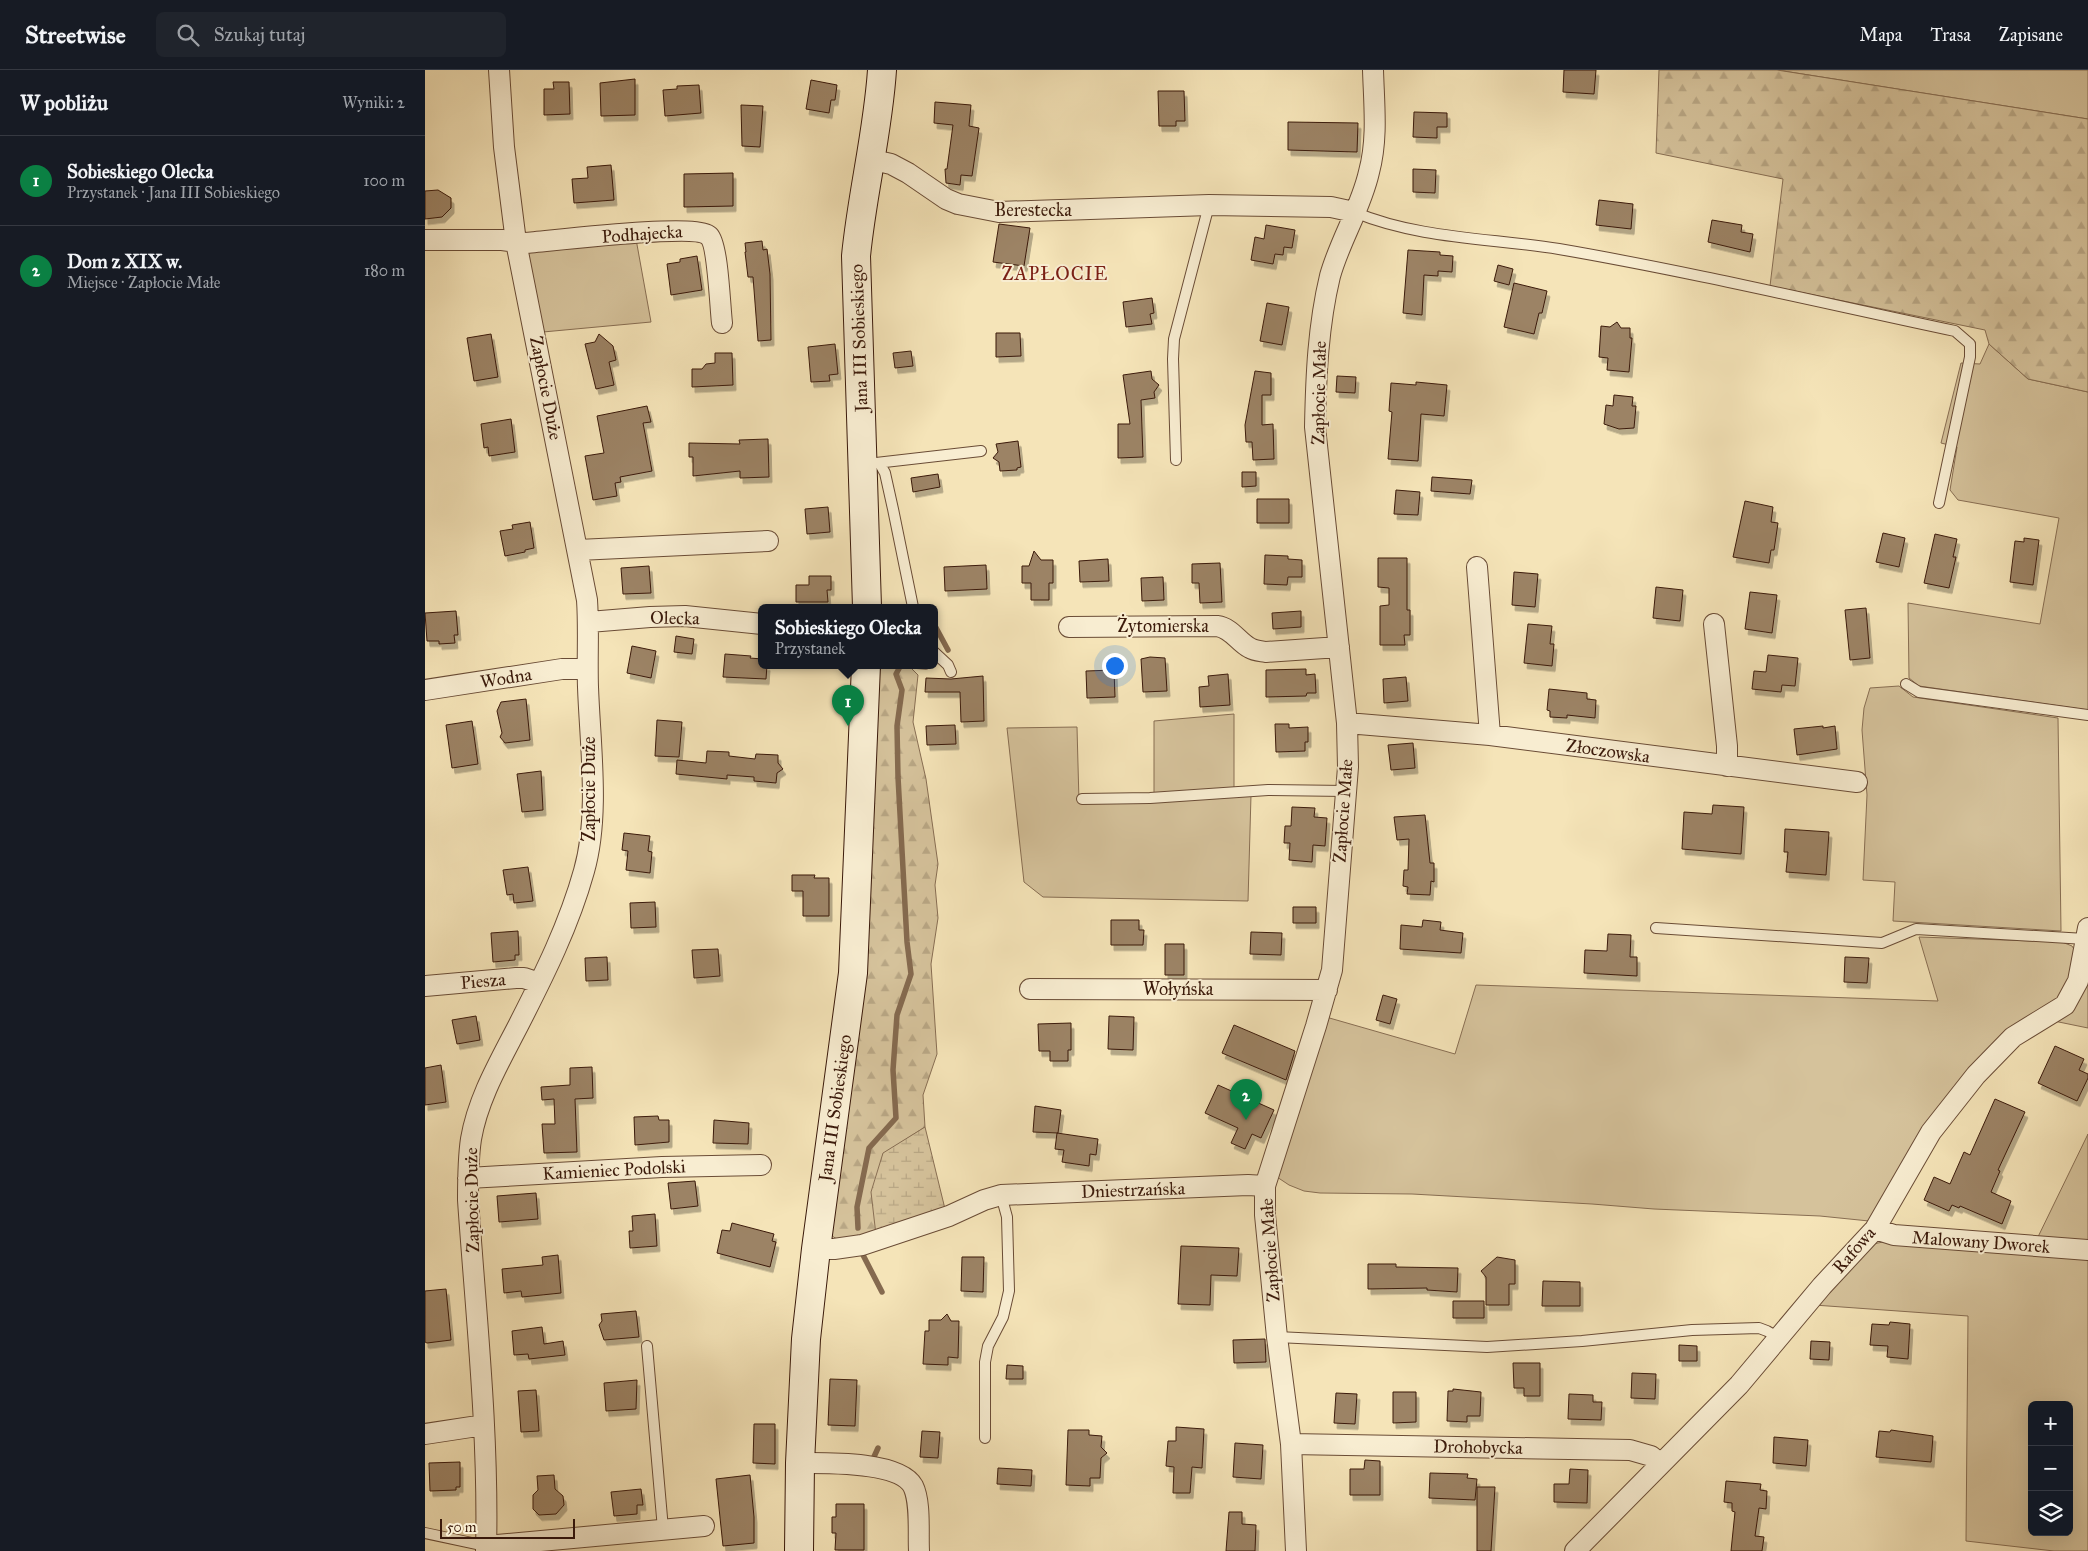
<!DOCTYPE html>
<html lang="pl">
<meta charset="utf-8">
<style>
body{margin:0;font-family:"IM FELL Great Primer",serif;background:#20242c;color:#f1f3f6}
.controls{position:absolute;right:15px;bottom:15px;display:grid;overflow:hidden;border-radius:8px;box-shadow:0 5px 20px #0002}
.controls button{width:45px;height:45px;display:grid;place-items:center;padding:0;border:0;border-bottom:1px solid #363941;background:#171b24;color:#f1f3f6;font:25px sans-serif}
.scale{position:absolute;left:15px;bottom:12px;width:135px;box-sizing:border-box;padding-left:5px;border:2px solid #3b1a0b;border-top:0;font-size:14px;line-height:18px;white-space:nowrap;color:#3b1a0b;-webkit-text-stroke:4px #f8edd1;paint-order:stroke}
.you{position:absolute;left:689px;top:595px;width:18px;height:18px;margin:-12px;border:4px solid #fff;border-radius:50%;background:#1a73e8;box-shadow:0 0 0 8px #1a73e833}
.badge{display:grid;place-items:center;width:32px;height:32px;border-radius:50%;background:#0b8043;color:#fff;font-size:16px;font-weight:700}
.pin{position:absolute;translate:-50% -41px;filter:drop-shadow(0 1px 2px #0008)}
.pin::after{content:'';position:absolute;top:26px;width:18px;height:15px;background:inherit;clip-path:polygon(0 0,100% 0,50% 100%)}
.popup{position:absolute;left:333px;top:534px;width:180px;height:65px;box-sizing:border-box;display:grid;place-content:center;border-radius:8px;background:#171b24;filter:drop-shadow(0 1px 4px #0005);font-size:16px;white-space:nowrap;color:#9ea1a6}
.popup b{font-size:19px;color:#f1f3f6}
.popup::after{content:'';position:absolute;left:50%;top:100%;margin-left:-10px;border:10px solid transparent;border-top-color:#171b24}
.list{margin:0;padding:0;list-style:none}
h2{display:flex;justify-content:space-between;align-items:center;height:65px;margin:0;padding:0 20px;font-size:21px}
h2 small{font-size:16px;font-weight:400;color:#9ea1a6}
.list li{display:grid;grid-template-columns:32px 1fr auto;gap:15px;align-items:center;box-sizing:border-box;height:90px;padding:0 20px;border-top:1px solid #363941}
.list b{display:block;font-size:19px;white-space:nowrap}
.list p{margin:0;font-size:16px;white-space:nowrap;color:#9ea1a6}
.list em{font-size:16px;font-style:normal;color:#9ea1a6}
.icon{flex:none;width:28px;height:28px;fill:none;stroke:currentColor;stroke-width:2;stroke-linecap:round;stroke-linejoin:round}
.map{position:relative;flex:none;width:1663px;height:1481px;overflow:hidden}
header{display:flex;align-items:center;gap:30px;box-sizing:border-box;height:70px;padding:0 25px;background:#171b24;border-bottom:1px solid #363941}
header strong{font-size:24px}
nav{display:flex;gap:28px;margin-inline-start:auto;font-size:18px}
.search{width:350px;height:45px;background:#20242c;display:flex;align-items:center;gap:12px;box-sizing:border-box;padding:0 18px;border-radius:8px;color:#9ea1a6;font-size:19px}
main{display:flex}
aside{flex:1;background:#171b24}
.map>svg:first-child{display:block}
</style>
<header>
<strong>Streetwise</strong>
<div class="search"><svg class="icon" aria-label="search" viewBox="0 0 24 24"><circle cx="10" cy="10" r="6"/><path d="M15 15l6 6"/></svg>Szukaj tutaj</div>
<nav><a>Mapa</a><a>Trasa</a><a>Zapisane</a></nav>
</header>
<main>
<aside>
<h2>W pobliżu<small>Wyniki: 2</small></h2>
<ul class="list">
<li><span class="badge">1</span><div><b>Sobieskiego Olecka</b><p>Przystanek · Jana III Sobieskiego</p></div><em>100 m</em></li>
<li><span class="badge">2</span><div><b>Dom z XIX w.</b><p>Miejsce · Zapłocie Małe</p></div><em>180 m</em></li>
</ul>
</aside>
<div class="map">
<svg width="1663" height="1481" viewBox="0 0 1663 1481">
<defs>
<pattern id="forest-firs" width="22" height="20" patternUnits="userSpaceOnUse" patternTransform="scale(1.25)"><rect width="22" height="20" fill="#d5c29b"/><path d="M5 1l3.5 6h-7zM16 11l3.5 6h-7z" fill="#b8a684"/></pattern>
<pattern id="wetland-marsh" width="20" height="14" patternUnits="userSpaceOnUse" patternTransform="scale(1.25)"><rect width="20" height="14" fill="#d5c29b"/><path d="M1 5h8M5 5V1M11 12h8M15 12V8" fill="none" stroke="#b8a684"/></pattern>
<filter id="shadow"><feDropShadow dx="3" dy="5.5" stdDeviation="0" flood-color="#0004"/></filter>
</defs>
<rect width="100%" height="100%" fill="#f5e4b8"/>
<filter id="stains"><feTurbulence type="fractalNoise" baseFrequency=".004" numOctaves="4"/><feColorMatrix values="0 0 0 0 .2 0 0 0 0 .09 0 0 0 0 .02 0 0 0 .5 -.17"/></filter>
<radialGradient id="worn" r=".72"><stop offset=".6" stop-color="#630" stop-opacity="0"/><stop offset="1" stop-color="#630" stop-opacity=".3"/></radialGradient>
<path fill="#d5c29b" stroke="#886e53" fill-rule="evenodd" d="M1352,0H1663V49Z
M211,169L226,252L118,262L102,185L104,180Z
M1564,274L1603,309L1663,322V640L1494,616L1484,608L1483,533L1615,554L1634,448L1533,430L1525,420L1532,377L1516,373L1536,293L1555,294Z
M1474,616L1488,627L1633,648L1636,861L1468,851L1470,812L1438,810L1442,725L1437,660L1439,638L1445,618Z
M809,644V718L729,724V651Z
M652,657L654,732L826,725L823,831L618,827L599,812L582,658Z
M1494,867L1637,872L1647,876L1652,884L1643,922L1596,955L1444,1151L1395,1146L1229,1139L1167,1134L987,1124L895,1123L879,1121L864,1115L852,1107L901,947L1030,984L1051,915L1513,931Z
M1663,885V958L1624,950Z
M1663,1064V1174L1611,1171Z
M1463,1171L1663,1186V1481H1629L1541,1471L1543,1246L1389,1235L1443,1175ZM1607,1335H1644V1462H1607Z"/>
<path fill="url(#forest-firs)" stroke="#886e53" d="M1234,0H1352L1663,49V322L1603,309L1564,274L1560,260L1345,216L1358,109L1231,83Z
M456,595H483L493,605L488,652L501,709L513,794L510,815L513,848L506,894L512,984L498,1025L500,1057L458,1084L451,1165C436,1168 414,1177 405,1163L451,600H455Z"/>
<path fill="url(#wetland-marsh)" stroke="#886e53" d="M500,1057L521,1143L451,1165L446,1122L458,1083Z"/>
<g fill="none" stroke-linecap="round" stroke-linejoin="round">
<path stroke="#856a4f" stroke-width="5.5" d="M509,554L523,580
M433,1158L432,1137L444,1078L471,1048L468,1000L472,945L486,904L482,872L473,707L472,656L477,620L471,604L476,595L501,597
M438,1185L457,1222
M448,1389L453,1378"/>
</g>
<path fill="#9c8365" stroke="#3b1a0b" filter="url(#shadow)" d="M1139,0H1171L1169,24L1138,22Z
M210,9V45L176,46L175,13Z
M386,10L412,15L410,30H406L404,43L381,39Z
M128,12H144L145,44L119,45V19H129Z
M274,15L276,43L240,46L238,20L252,19V16Z
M733,21H759L760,51H751V56H734Z
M510,32L546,35L544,56L554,58L547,106L536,105L535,115L521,113L520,99H522L528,55L509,53Z
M316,35L338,36L335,77L317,76Z
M989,42L1022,43V57H1012V68L988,67Z
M863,52L933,53L932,82L863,80Z
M186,95L189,130L149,133L147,109L163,108L162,97Z
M988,99L1011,100L1010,123L988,122Z
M308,103V136L259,137V104Z
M13,120L26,128V138L17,147L0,149V121Z
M1174,130L1208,134L1206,159L1171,155Z
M1287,150L1317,155L1316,162L1328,164L1325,182L1283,172Z
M574,154L605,158L599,196L568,192Z
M841,155L870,160L867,178L859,177L858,185L850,184L848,194L826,190L830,167L839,169Z
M337,171L338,180L342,179L345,204L346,270L333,271L328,207H323L320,182H321L320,173Z
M983,180L1015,182V185L1028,186L1027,202L1013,201V206L999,205L997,245L978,243Z
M272,186L277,220L246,225L242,194L255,192V189Z
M1073,195L1088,199L1084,215L1069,211Z
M1089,213L1122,221L1117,243H1114L1109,264L1079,257Z
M727,228L729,243L725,244L727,254L701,257L698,232Z
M842,233L864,237L857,275L835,271Z
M1192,252L1196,258H1205V268H1207L1204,302L1182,300L1183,288L1174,287L1176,256L1185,257Z
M571,263H595L596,286L571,287Z
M66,264L73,307L49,311L42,268Z
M174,264L188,276L191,290L184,292L189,315L171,319L160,274L170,272Z
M410,274L413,304L404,305L405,311L386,312L383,277Z
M486,281L488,296L470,298L468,283Z
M290,283H307L308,315L267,317V299H277L281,294L290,293Z
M726,301L727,309L734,315L729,322L730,328L716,330L718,387L693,388V354H705L698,305Z
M830,301L846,303V325H837V355L848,354L849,389L828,390L827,372H821L820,355Z
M912,306L931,307L930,323L911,322Z
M991,312L1022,315L1019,346L996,344L993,391L963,389L967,342L964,341L966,313L991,315Z
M1189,325L1208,327L1207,336H1211L1209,358L1194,359L1179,354L1181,335L1188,336Z
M222,336L226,352L218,353L227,401L195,407L196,412L190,413L192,426L168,430L160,386L179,383L172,346Z
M86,349L90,382L64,386L63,377L59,378L56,354Z
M343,369L344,407L315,408V401L268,406V387H264V373L315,374L314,370Z
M593,371L596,397L592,398V400L575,401L574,392L568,388L573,382L571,374Z
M817,402H831V416L817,417Z
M513,404L515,417L488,422L486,408Z
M1007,407L1047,410L1045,424L1006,421Z
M971,420L995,422L993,445L969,444Z
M832,429H864V453H832Z
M1320,431L1348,437L1346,452L1353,453L1349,480H1346L1344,493L1308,487Z
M403,437L405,462L382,464L380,439Z
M105,452L109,478L100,480V482L80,486L75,461L88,459L87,455Z
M1458,463L1480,468L1474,497L1451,492Z
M1510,464L1532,469L1528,487H1531L1524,518L1499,513Z
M1599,468L1614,470L1608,515L1585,512L1590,471L1599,472Z
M609,481L616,490H628V513H624V530H606V513H597V496H604Z
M840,485L863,486V489L877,490V507H863L862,515L839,514Z
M953,488H982V540H985V565H979L980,575H955V536L964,535V518L953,517Z
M683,489L684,511L655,512L654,491Z
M795,493L797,532L775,533L774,513H767V494Z
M561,495L562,519L520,521L519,497Z
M224,496L226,523L198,524L196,498Z
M1089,502L1113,504L1110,537L1087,535Z
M384,506H406V520H402L403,532H371V515H384Z
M738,507L739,530L717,531L716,508Z
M1231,517L1258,520L1255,551L1228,548Z
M1325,522L1352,525L1347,563L1320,559Z
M1441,538L1445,588L1425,590L1420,540Z
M31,541L33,565H29L30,573L14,574V571H2L0,543Z
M876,541V557L848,559L847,543Z
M1103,554L1127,556L1125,574H1129L1127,596L1099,593Z
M251,566L269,569L267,584L249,582Z
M207,576L231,581L226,608L202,603Z
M300,584L326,586L325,588L337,589V595H342L341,609L298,607Z
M1343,585L1373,588L1370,616L1357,615L1356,622L1327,619L1329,601L1341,602Z
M725,587L740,588L742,621L718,622L716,589Z
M881,599V605L890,604L891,623H882L881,626L841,627V600Z
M689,600L690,627L662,628L661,601Z
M803,604L805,635L775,637L774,617L784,616L783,606Z
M558,606L559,651L536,652L535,622H500L501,608L526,609Z
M981,607L983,631L959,633L958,609Z
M1124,619L1162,623V629L1171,630L1170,648L1142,645V648L1125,647V641L1122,640Z
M101,629L105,670L80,673L75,667L77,663L72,641L76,632Z
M232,650L257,652L254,687L230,686Z
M47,651L53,694L27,698L21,655Z
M850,654H864V658L883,657V672H880V681L851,682Z
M530,655L531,674L502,675L501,656Z
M1398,656V658L1410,656L1412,679L1372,685L1369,659Z
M988,673L990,698L966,700L963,675Z
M282,681L304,682V686L330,689L331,684L353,685V693L358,699L352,703L351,713L329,711V707L302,705V709L251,704L252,690L281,693Z
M116,701L118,740L97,742L92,704Z
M1288,735L1319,737L1316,784L1257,779L1259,742L1287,744Z
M867,737L890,738L889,747L902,748L900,776L888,775L887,792L864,790L865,773H859L860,756H866Z
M1000,745L1005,793H1009V812L1006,811L1005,825L982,824L983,817L978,816L979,800H983L984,769L972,770L969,747Z
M1360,759L1404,762L1401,805L1361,802L1363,782H1359Z
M199,763L225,766L223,781L227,782L225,803L201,800L203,781L197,780Z
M103,797L108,831L89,833L88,824L82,825L78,800Z
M367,805H390L389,808H404V846H378V821H367Z
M230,832L231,857L206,858L205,833Z
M868,837H891V853H868Z
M686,850H714V860H719L718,875H686Z
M998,850L1016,852L1015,860L1038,863L1036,883L975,879L976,855L997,857Z
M93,861L94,885H90V890L68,892L66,863Z
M826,862L857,863L856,885L825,884Z
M1183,864L1206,865L1205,887H1212V906L1159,903L1160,880L1182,881Z
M740,874H759V905H740Z
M293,879L295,906L269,908L267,880Z
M182,887L183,910L161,911L160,888Z
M1420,887L1444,888L1442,913L1419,912Z
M958,925L972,929L965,954L951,950Z
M51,946L55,970L32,974L27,950Z
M684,946L709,947L708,980L683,979Z
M646,953V980H643V991H625V981H614L613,954Z
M809,955L870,981L861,1010L797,983Z
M1630,976L1659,989L1654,1000L1663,1004V1008L1652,1031L1613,1013Z
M16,995L21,1032L0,1035V998Z
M167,997L168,1028L150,1029L152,1082L119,1083L117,1054H130L129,1029L117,1030L116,1017L145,1015V998Z
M793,1015L849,1040L836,1068L827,1064L820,1079L806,1073L813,1058L780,1043Z
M1570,1029L1600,1042L1573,1100L1575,1101L1566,1122L1586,1131L1577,1154L1535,1136L1534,1138L1527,1135L1524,1141L1499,1130L1509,1107L1525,1114L1539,1082L1545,1085Z
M610,1036L636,1040L633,1063L608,1062Z
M233,1046L234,1050H244V1072L210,1075L209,1047Z
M289,1050L324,1053L323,1074L288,1073Z
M632,1063L673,1069L671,1085L665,1084L664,1096L637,1092L639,1080L630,1079Z
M270,1111L273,1136L246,1139L243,1113Z
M111,1123L113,1149L74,1152L72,1126Z
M230,1144L232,1176L205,1178L204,1161H208L207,1146Z
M307,1153L349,1164L347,1171L351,1172L345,1197L292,1183L297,1160L305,1161Z
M756,1176L814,1178L812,1206L786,1205L785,1235L753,1234Z
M133,1185L136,1223L97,1227L96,1221L79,1223L77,1199L118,1195L117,1187Z
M537,1187H559L558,1222L536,1221Z
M1072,1187L1090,1190V1214H1084V1235H1061V1207L1056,1201Z
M943,1194H971V1197L1033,1198L1032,1222L1002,1220V1218L943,1219Z
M1118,1211L1155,1212V1236H1117Z
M21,1219L26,1270L2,1273L0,1272V1221Z
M1028,1231H1059V1248H1028Z
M211,1241L214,1267L179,1270L174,1255L177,1251L176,1244Z
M522,1244L526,1251H534L533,1288L523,1287V1295L498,1294L500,1261H504V1250H516Z
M1465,1252L1485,1254L1483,1289L1462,1287L1463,1276L1445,1275L1447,1254L1464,1255Z
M117,1257L119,1274L138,1271L140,1285L104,1289L103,1284L89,1285L87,1261Z
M840,1269L841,1292L809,1293L808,1270Z
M1386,1271L1405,1272L1404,1290L1385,1289Z
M1254,1275L1272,1276V1291H1254Z
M1088,1293H1115V1326H1099V1318H1089Z
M582,1295L598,1296V1309H581Z
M1207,1303L1231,1304L1230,1329L1206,1328Z
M405,1309L432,1310L430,1356L403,1355Z
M212,1310L211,1339L181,1341L179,1313Z
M1028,1319L1056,1322L1055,1346H1042V1352L1022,1351L1023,1321H1028Z
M111,1320L114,1361L96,1362L93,1321Z
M968,1322H991V1352L968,1353Z
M911,1323L932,1324L930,1354L909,1353Z
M1144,1324L1168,1325V1332H1177L1176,1350L1143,1349Z
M329,1354H350V1394L328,1393Z
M751,1357L779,1359L777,1398L767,1397L765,1423H748L749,1397L741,1396L743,1371H751Z
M643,1360H664V1365L677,1366L676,1377L682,1383L676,1388L675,1408H665V1416L641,1415Z
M1466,1360L1508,1366L1506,1392L1451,1387L1454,1361L1465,1362Z
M497,1361L515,1362L513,1388L495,1387Z
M1349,1367L1383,1370L1381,1396L1348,1393Z
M810,1373L838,1375L836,1409L808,1407Z
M940,1390L955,1391V1425H925V1399H939Z
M35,1392V1417H31V1420L5,1421L4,1393Z
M573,1398L607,1400L606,1416L572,1414Z
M1145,1399L1163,1400L1162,1433L1129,1432V1414H1144Z
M1005,1403L1043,1404L1042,1408L1052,1409L1050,1430L1004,1428Z
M129,1405L130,1419L138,1426L139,1435L131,1444L114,1445L108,1439V1425L113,1420L112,1406Z
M325,1405L329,1447V1473L298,1476L291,1409Z
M1301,1411L1336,1414L1335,1420L1342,1421L1341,1439L1334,1438L1330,1466L1339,1467L1337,1481H1306L1310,1442L1307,1441V1433L1299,1432Z
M1052,1417H1070L1066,1481H1052Z
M216,1419L218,1435H212V1444L189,1446L186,1422Z
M411,1434H439V1480H410L411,1463H407V1447H411Z
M804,1442H817V1454L831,1455L830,1481H801Z"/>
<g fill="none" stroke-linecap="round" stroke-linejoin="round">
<g stroke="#6a4c36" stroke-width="12">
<path id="lane" d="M929,142C994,169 1065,168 1134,179C1267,202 1398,233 1530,261L1545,274V287L1514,433
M751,390L748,289L749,269L784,135
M451,393L556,381
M455,394L460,403L468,439L488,537
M509,582L523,595L526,602
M1481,614L1494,622L1663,645
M657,729L725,728L843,720L921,721
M1231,858L1457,873L1491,859L1660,869
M852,1267L1062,1277L1157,1271L1267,1260L1334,1258L1342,1261L1354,1268
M222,1276L238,1459
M560,1368V1292L563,1276L578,1247L584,1221L582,1147L576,1125
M0,1463L61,1476"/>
</g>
<g stroke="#6a4c36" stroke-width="22">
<path id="street" d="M444,89L466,94L483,103L521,129L533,134L574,142L784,135L906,137L929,142
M0,170H77L100,173C127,171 270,153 284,166C293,175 295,237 297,253
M153,480L343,471
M1052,497L1065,665
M164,552L225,547L260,546L337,554
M1289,554L1302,676V696
M644,557L792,556C807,558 813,572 825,578C830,581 836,581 841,582L914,577
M0,620L137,599H162
M922,653L1065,665L1432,712
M0,916L91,908H99L114,913
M605,919L902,920
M43,1108L237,1097L336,1095
M1450,1159L1469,1165L1663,1180
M391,1179H409L437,1175L524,1146L559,1130L576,1125L823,1115L840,1116
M0,1364L59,1355
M866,1374L1205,1380L1226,1386L1236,1394
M375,1393C400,1393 474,1391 488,1416C496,1432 493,1463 494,1481
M61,1476L279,1456
M61,1481C64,1364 51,1246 43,1130C43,1109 43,1089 46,1069C53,1028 75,991 94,954C119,905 144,855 159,801C175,745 165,675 163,617C162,588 164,559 162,530L91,172L79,77L74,0
M871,1481L866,1374L852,1267L840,1145V1116L891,956L907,900L923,697L922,653L890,357C891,306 893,256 905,206C915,170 936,138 944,102C953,69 949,34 948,0
M1150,1481L1314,1315L1397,1216L1450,1159L1506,1062L1551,1005L1588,967L1640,935L1653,911L1663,858"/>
</g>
<g stroke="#3b1a0b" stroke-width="30">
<path id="secondary" d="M442,537L431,186C437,124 453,62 457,0
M374,1481L375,1393L381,1269L391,1179L428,903L441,595"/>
</g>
<use href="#lane" stroke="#f8edd1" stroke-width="10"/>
<use href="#street" stroke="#f8edd1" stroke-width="20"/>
<use href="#secondary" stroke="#f8edd1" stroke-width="28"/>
</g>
<g text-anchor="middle" stroke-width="4" stroke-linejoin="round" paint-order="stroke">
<g font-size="18" fill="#3b1a0b" stroke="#f8edd1">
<text x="608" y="146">Berestecka</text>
<text transform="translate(217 164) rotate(-4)" y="6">Podhajecka</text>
<text transform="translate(434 268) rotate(-92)" y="6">Jana III Sobieskiego</text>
<text transform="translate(121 318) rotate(79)" y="6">Zapłocie Duże</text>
<text transform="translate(894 323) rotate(-89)" y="6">Zapłocie Małe</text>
<text transform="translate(250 548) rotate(1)" y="6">Olecka</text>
<text x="738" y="562">Żytomierska</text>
<text transform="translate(81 608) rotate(-9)" y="6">Wodna</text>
<text transform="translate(1183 681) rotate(8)" y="6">Złoczowska</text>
<text transform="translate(164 719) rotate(-90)" y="6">Zapłocie Duże</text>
<text transform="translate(918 741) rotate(-86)" y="6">Zapłocie Małe</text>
<text transform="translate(58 911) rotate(-5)" y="6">Piesza</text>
<text x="753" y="925">Wołyńska</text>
<text transform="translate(410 1038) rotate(-82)" y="6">Jana III Sobieskiego</text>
<text transform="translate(189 1100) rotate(-3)" y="6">Kamieniec Podolski</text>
<text transform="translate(708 1120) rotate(-2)" y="6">Dniestrzańska</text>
<text transform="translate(47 1130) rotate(-91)" y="6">Zapłocie Duże</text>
<text transform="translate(1556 1172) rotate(4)" y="6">Malowany Dworek</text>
<text transform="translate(845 1180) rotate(-94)" y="6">Zapłocie Małe</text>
<text transform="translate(1429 1180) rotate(-49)" y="6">Rafowa</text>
<text transform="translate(1053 1377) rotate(1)" y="6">Drohobycka</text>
</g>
<g font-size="19" letter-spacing="1" fill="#7a1f14" stroke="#f8edd1">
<text x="630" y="210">ZAPŁOCIE</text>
</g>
</g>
<rect width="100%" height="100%" filter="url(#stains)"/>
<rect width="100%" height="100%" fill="url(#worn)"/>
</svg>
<div class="controls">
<button>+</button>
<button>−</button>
<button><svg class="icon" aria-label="layers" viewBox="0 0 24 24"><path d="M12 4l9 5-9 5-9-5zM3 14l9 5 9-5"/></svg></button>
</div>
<div class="scale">50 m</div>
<div class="you"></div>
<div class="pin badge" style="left:423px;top:656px">1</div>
<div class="popup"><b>Sobieskiego Olecka</b>Przystanek</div>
<div class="pin badge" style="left:821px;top:1050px">2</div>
</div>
</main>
